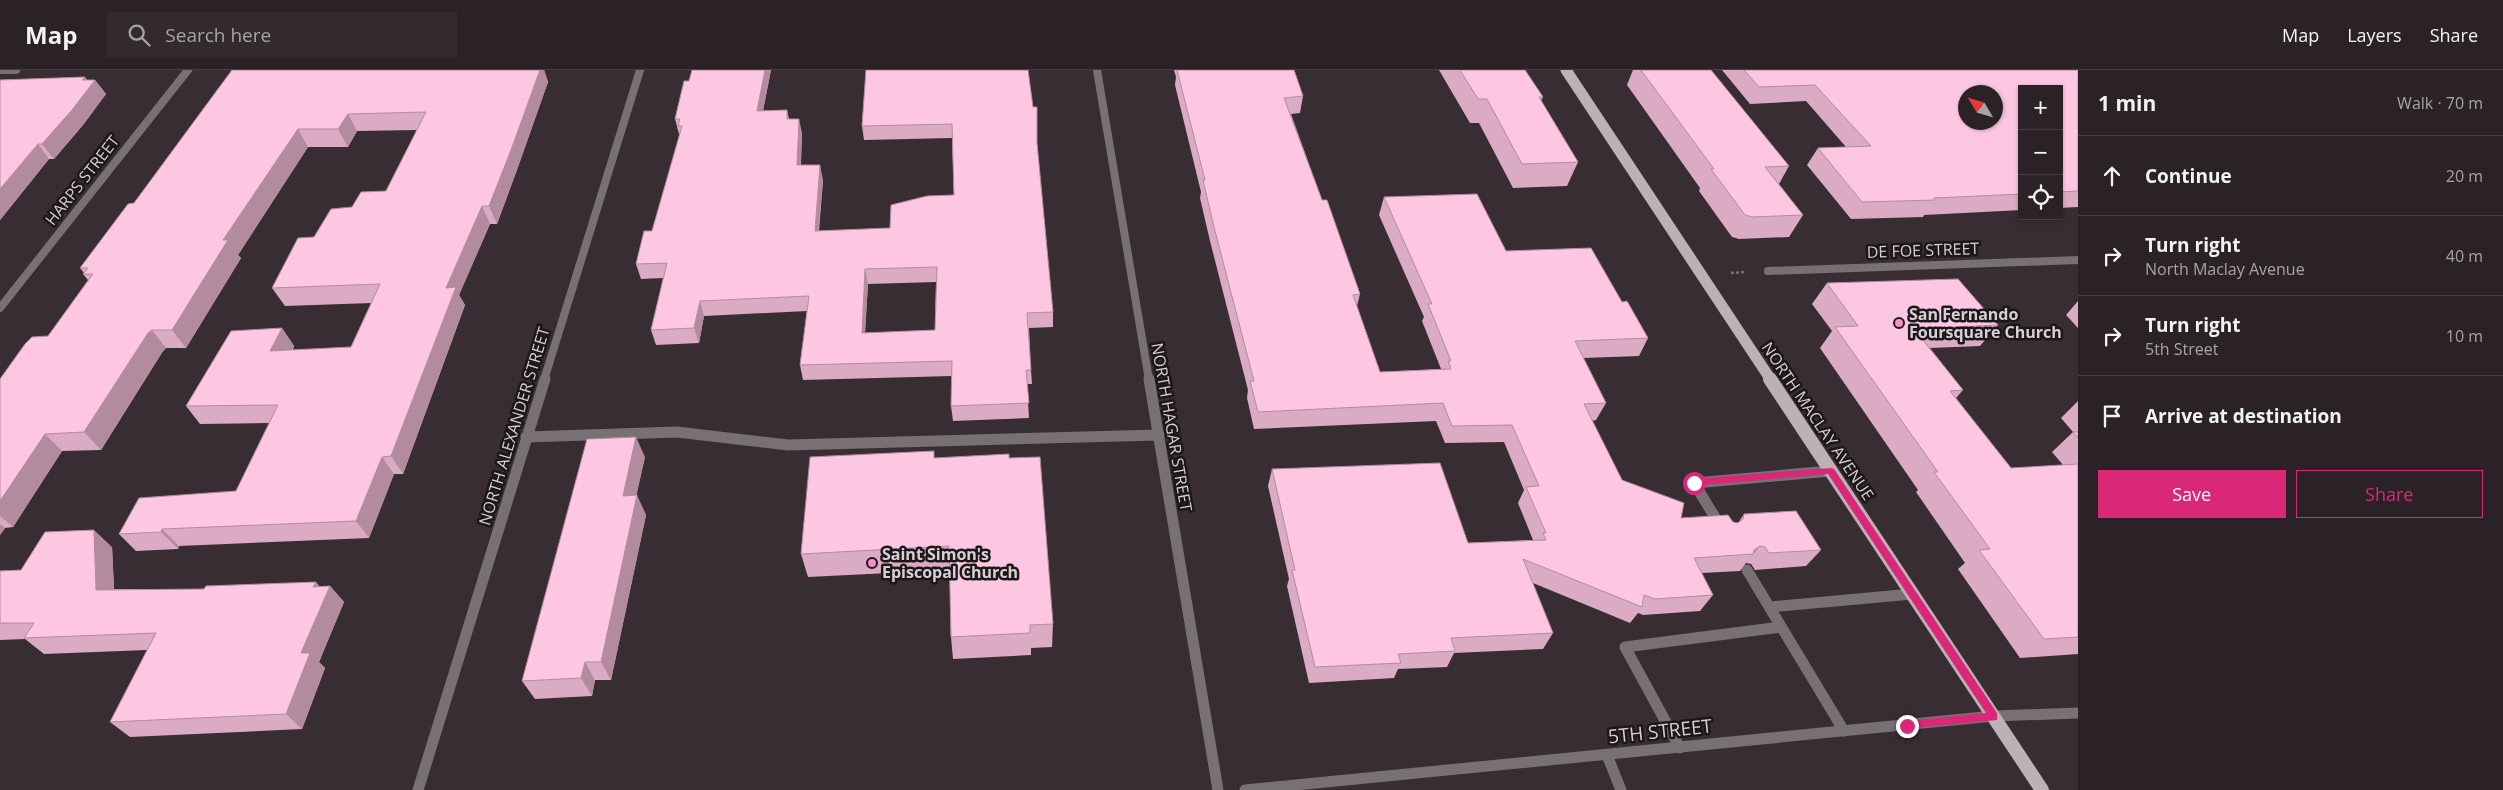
<!DOCTYPE html>
<meta charset="utf-8">
<style>
body{margin:0;font-family:"Open Sans",sans-serif;background:#322a2e;color:#f1f3f6}
.controls{position:absolute;right:15px;top:15px;display:grid;overflow:hidden;border-radius:0px;box-shadow:0 1px 4px #0004}
.controls button{width:45px;height:45px;display:grid;place-items:center;padding:0;border:0;border-bottom:1px solid #463f43;background:#2a2226;color:#f1f3f6;font:25px sans-serif}
.compass{position:absolute;left:1958px;top:15px;width:45px;height:45px;border-radius:50%;background:#2a2226;box-shadow:0 1px 4px #0004;rotate:308deg}
.stop{position:absolute;width:15px;height:15px;margin:-11px;border:4px solid #db2777;border-radius:50%;background:#fff}
.stop.end{background:#db2777;border-color:#fff;box-shadow:0 1px 5px #0008}
.list{margin:0;padding:0;list-style:none}
h2{display:flex;justify-content:space-between;align-items:center;height:65px;margin:0;padding:0 20px;font-size:21px}
h2 small{font-size:16px;font-weight:400;color:#a5a4a7}
.list li{display:grid;grid-template-columns:32px 1fr auto;gap:15px;align-items:center;box-sizing:border-box;height:80px;padding:0 20px;border-top:1px solid #463f43}
.list b{display:block;font-size:19px;white-space:nowrap}
.list p{margin:0;font-size:16px;white-space:nowrap;color:#a5a4a7}
.list em{font-size:16px;font-style:normal;color:#a5a4a7}
.actions{display:flex;gap:10px;padding:15px 20px}
.actions a{flex:1;padding:11px 0;border:1px solid #db2777;border-radius:0px;text-align:center;font-size:18px;color:#db2777}
.actions .main{background:#db2777;color:#fff}
.icon{flex:none;width:28px;height:28px;fill:none;stroke:currentColor;stroke-width:2;stroke-linecap:round;stroke-linejoin:round}
.map{position:relative;flex:none;width:2078px;height:720px;overflow:hidden}
header{display:flex;align-items:center;gap:30px;box-sizing:border-box;height:70px;padding:0 25px;background:#2a2226;border-bottom:1px solid #463f43}
header strong{font-size:24px}
nav{display:flex;gap:28px;margin-inline-start:auto;font-size:18px}
.search{width:350px;height:45px;background:#322a2e;display:flex;align-items:center;gap:12px;box-sizing:border-box;padding:0 18px;border-radius:0px;color:#a5a4a7;font-size:19px}
main{display:flex}
aside{flex:1;background:#2a2226}
.map>svg:first-child{display:block}
</style>
<header>
<strong>Map</strong>
<div class="search"><svg class="icon" aria-label="search" viewBox="0 0 24 24"><circle cx="10" cy="10" r="6"/><path d="M15 15l6 6"/></svg>Search here</div>
<nav><a>Map</a><a>Layers</a><a>Share</a></nav>
</header>
<main>
<div class="map">
<svg width="2078" height="720" viewBox="0 0 2078 720">
<rect width="100%" height="100%" fill="#382d32"/>
<g fill="none" stroke-linecap="round" stroke-linejoin="round">
<path stroke="#7a7175" stroke-width="2.5" stroke-dasharray="3 2" stroke-linecap="butt" d="M1731,203L1745,202"/>
<path stroke="#777174" stroke-width="11" d="M526,367L677,362L788,375L1159,365
M1721,457L1694,413L1831,401
M1747,500L1844,661
M1770,537L1912,524
M1680,678L1625,577L1781,557
M1607,685L1621,720"/>
<path stroke="#777174" stroke-width="8" d="M0,0H16
M1097,0L1149,310
M1768,201L2078,190
M0,238L188,0
M544,310L640,0"/>
<path stroke="#777174" stroke-width="11" d="M1149,309L1218,720
M418,720L545,309"/>
<path stroke="#777174" stroke-width="11" d="M1245,720L1994,646L2078,643"/>
<path stroke="#bcb1b6" stroke-width="11" d="M1566,0L1771,310"/>
<path stroke="#bcb1b6" stroke-width="14" d="M1770,309L2042,720"/>
</g>
<path fill="#daabc2" fill-rule="evenodd" d="M232,0H544L548,12L518,97L497,154H490L459,225L465,235L403,404H394L369,468L179,476L178,479L136,481L119,464L236,421L269,353L200,354L186,336L282,258L294,276L293,280L351,277L372,233L285,236L272,218L314,167L352,137L386,121L417,60L357,61L348,77H308L238,185L241,188L186,278H166L163,281L101,380L62,381L13,457L5,458L0,465V309L48,266L88,210L83,204L84,203L80,198L134,133Z
M692,0H771L763,41L787,40L789,49L802,63L801,95L823,110L819,161L890,158L954,125L952,68L864,70L862,56L866,0L1037,73L1053,242V257L1029,258L1031,300L1032,314H1027L1029,348L953,351L951,336L952,306L803,310L800,295L807,241L704,246L699,273L656,275L651,260L663,208L641,209L636,194L652,161L680,64H679L675,49L689,11ZM936,212L935,260L865,263L868,214Z
M1174,0H1294L1303,26L1300,43L1291,44L1322,130L1360,224L1357,236L1380,302L1441,299L1422,251L1424,247L1379,145L1384,127L1622,232L1648,268L1639,286L1583,288L1606,333L1596,350L1592,351L1622,410L1681,448L1733,452L1738,453L1744,444L1821,480L1806,496L1755,500L1751,494L1746,493L1740,501L1702,503L1713,525L1700,541L1643,545L1638,543L1630,553L1533,513L1553,563L1543,579L1454,583L1447,597L1398,599L1394,608L1309,613L1287,516L1289,509L1268,416L1272,399L1468,473L1533,470L1518,433L1524,420L1504,372L1445,373L1436,351L1254,359L1247,328L1248,320L1210,171L1200,128L1201,122L1175,15L1176,7Z
M1439,0H1525L1543,27L1541,31L1578,92L1567,116L1513,118L1479,53H1470Z
M1633,0H1711L1789,96L1779,114L1803,145L1789,167L1739,169L1732,167L1699,121L1700,118L1627,15Z
M1722,0H2078V137L2059,138V19H2022V140L1924,145L1923,147L1851,149L1807,95L1818,78L1846,77L1806,31L1750,34Z
M85,7L87,10H95L106,24L83,55L54,89H49L0,150V10Z
M1827,213L1998,255L1980,276L1930,278L1963,320L1956,328L2011,398L2063,395L2052,382L2073,362L2061,348L2078,331V584L2020,588L1958,499L1965,493L1916,422L1918,420L1820,278L1832,261L1812,234Z
M2078,231V258L2066,245Z
M645,387L636,425L646,445L611,610H595L592,626L535,629L522,611Z
M935,388H1009L1053,554L1052,577L1031,578V585L953,589L951,567L950,500L808,507L801,484Z
M112,477L114,519H204L316,512L319,516H330L344,532L319,592L325,598L302,659L130,667L110,652L147,580L44,584L25,569L0,570V501L21,500Z"/>
<path fill="#b28b9e" d="M531,0H544L548,12L518,97L497,154L489,136Z
M765,0H771L760,56L757,41Z
M85,7L91,16L95,10L106,24L83,55L54,89L42,74L82,10Z
M348,44L357,61L348,77L338,59Z
M799,49L802,63L800,110L797,95Z
M298,59L308,77L238,185L241,188L186,278L172,260L223,170Z
M38,74L49,89L0,150V119Z
M820,95L823,110L817,176L815,161Z
M482,136L490,154L459,225L465,235L403,404L391,386L446,218Z
M865,199L868,214L864,278L862,263Z
M700,231L704,246L699,273L694,258Z
M282,258L294,276L282,299L270,281Z
M152,260L166,278L163,281L101,380L84,362L148,263Z
M45,364L62,381L13,457L0,446V431Z
M636,367L645,387L632,446L623,426Z
M382,387L394,404L369,468L356,451Z
M637,425L646,445L611,610L601,592Z
M0,454L5,458L0,465Z
M162,459L179,476L178,479L161,462Z
M94,460L112,477L115,536L96,520Z
M1760,476L1746,493L1753,484L1754,480Z
M316,512L326,524L330,516L344,532L319,592L325,598L302,659L286,644L301,583L313,517Z
M585,592L595,610L592,626L581,608Z"/>
<path fill="#fec7e1" stroke="#b28b9e" fill-rule="evenodd" d="M232,0H540L511,80L489,136H482L446,218L456,217L391,386L382,387L356,451L162,459L161,462L119,464L139,428L236,421L278,335L186,336L231,261L282,258L270,281L351,277L380,214L272,218L298,168L314,167L331,139L352,137L361,122L386,121L426,42L348,44L338,59H298L223,170H228L172,260H152L148,263L84,362L45,364L0,431V309L25,274L32,267L48,266L93,204H83L88,198H80L128,134L134,133Z
M692,0H765L757,41L787,40V49H799L797,95H820L815,161L890,158L891,135L927,126L954,125L952,54L862,56L866,0H1028L1033,37H1037V73L1053,242L1027,243L1031,300H1026L1029,333L951,336L952,291L800,295L809,226L700,231L694,258L651,260L667,193L636,194L644,161H652L682,56H678L680,49H675L684,11H689ZM937,197L935,260L862,263L865,199Z
M1177,0H1294L1303,26L1284,28L1322,130H1327L1360,224L1353,225L1380,302L1451,299L1448,291H1451L1428,234H1432L1384,127L1477,124L1506,181L1591,178L1622,232L1627,231L1648,268L1575,271L1606,333L1584,334L1622,410L1684,433L1681,448L1728,445L1733,452L1738,453L1743,449L1744,444L1796,441L1821,480L1769,483L1765,477L1760,476L1754,480L1753,484L1694,488L1713,525L1655,529L1644,525L1642,537L1523,489L1553,563L1451,568L1455,581L1398,584L1401,593L1315,597L1292,500H1295L1272,399L1440,393L1468,473L1546,470L1543,463H1546L1526,417L1539,416L1512,355L1452,356L1443,333L1258,342L1250,311H1254L1213,153L1203,110H1205Z
M1460,0H1525L1543,27H1539L1578,92L1522,94L1487,29H1478Z
M1641,0H1711L1789,96L1765,97L1803,145L1752,147L1745,145L1711,99H1714Z
M1744,0H2078V121L2059,122V19H2022V124L1934,128L1935,130L1862,132L1818,78L1871,76L1815,15L1759,17ZM1966,22H1996V52H1966Z
M85,7L82,10H95L72,40L42,74H38L0,119V10Z
M1958,209L1998,255L1914,259L1963,320L1950,321L2011,398L2078,394V567L2044,569L1979,480L1990,479L1934,402H1938L1835,257L1858,256L1827,213Z
M2073,362H2078V368Z
M636,367L623,426L637,425L601,592H585L581,608L522,611L587,369Z
M934,381V388L1009,384V388L1040,387L1053,554L1030,555V563L951,567L949,476L801,484L810,387Z
M94,460L96,520L204,519L206,516L316,512L313,517L330,516L301,583H310L286,644L110,652L156,563L24,568L34,553H0V501L21,500L45,462Z"/>
<path fill="#db2777" d="M1831,398L1834,399L1997,643V650L1903,659V652L1907,651L1986,643L1828,404L1694,416L1690,413L1694,409Z"/>
<g fill="#fa8fc7" stroke="#1c1719" stroke-width="2">
<circle cx="1899" cy="253" r="5"/>
<circle cx="872" cy="493" r="5"/>
</g>
<g text-anchor="middle" stroke-width="5" stroke-linejoin="round" paint-order="stroke">
<g font-size="16" fill="#d7d0d3" stroke="#1c1719">
<text transform="translate(82 110) rotate(-52)" y="6">HARPS STREET</text>
<text transform="translate(1923 180) rotate(-2)" y="6">DE FOE STREET</text>
<text transform="translate(1818 351) rotate(56)" y="6">NORTH MACLAY AVENUE</text>
<text transform="translate(514 356) rotate(-73)" y="6">NORTH ALEXANDER STREET</text>
<text transform="translate(1172 357) rotate(80)" y="6">NORTH HAGAR STREET</text>
</g>
<g font-size="16" font-weight="bold" fill="#d7d0d3" stroke="#1c1719" text-anchor="start">
<text x="1909" y="250">San Fernando<tspan x="1909" dy="18">Foursquare Church</tspan></text>
<text x="882" y="490">Saint Simon's<tspan x="882" dy="18">Episcopal Church</tspan></text>
</g>
<g font-size="19" fill="#d7d0d3" stroke="#1c1719">
<text transform="translate(1660 661) rotate(-6)" y="7">5TH STREET</text>
</g>
</g>
</svg>
<div class="controls">
<button>+</button>
<button>−</button>
<button><svg class="icon" aria-label="locate" viewBox="0 0 24 24"><circle cx="12" cy="12" r="6"/><path d="M12 2v4M12 18v4M2 12h4M18 12h4"/></svg></button>
</div>
<svg class="compass" viewBox="-18 -18 36 36"><path d="M0-13l5 13h-10z" fill="#e53935"/><path d="M0 13l5-13h-10z" fill="#a5a4a7"/></svg>
<div class="stop" style="left:1694px;top:413px"></div>
<div class="stop end" style="left:1907px;top:656px"></div>
</div>
<aside>
<h2>1 min<small>Walk · 70 m</small></h2>
<ul class="list">
<li><svg class="icon" aria-label="ahead" viewBox="0 0 24 24"><path d="M12 20V5M6 11l6-6 6 6"/></svg><div><b>Continue</b></div><em>20 m</em></li>
<li><svg class="icon" aria-label="right" viewBox="0 0 24 24"><path d="M7 20v-9h11M14 6l5 5-5 5"/></svg><div><b>Turn right</b><p>North Maclay Avenue</p></div><em>40 m</em></li>
<li><svg class="icon" aria-label="right" viewBox="0 0 24 24"><path d="M7 20v-9h11M14 6l5 5-5 5"/></svg><div><b>Turn right</b><p>5th Street</p></div><em>10 m</em></li>
<li><svg class="icon" aria-label="arrive" viewBox="0 0 24 24"><path d="M6 21V4h12l-3 4 3 4H6"/></svg><div><b>Arrive at destination</b></div></li>
</ul>
<div class="actions"><a class="main">Save</a><a>Share</a></div>
</aside>
</main>
